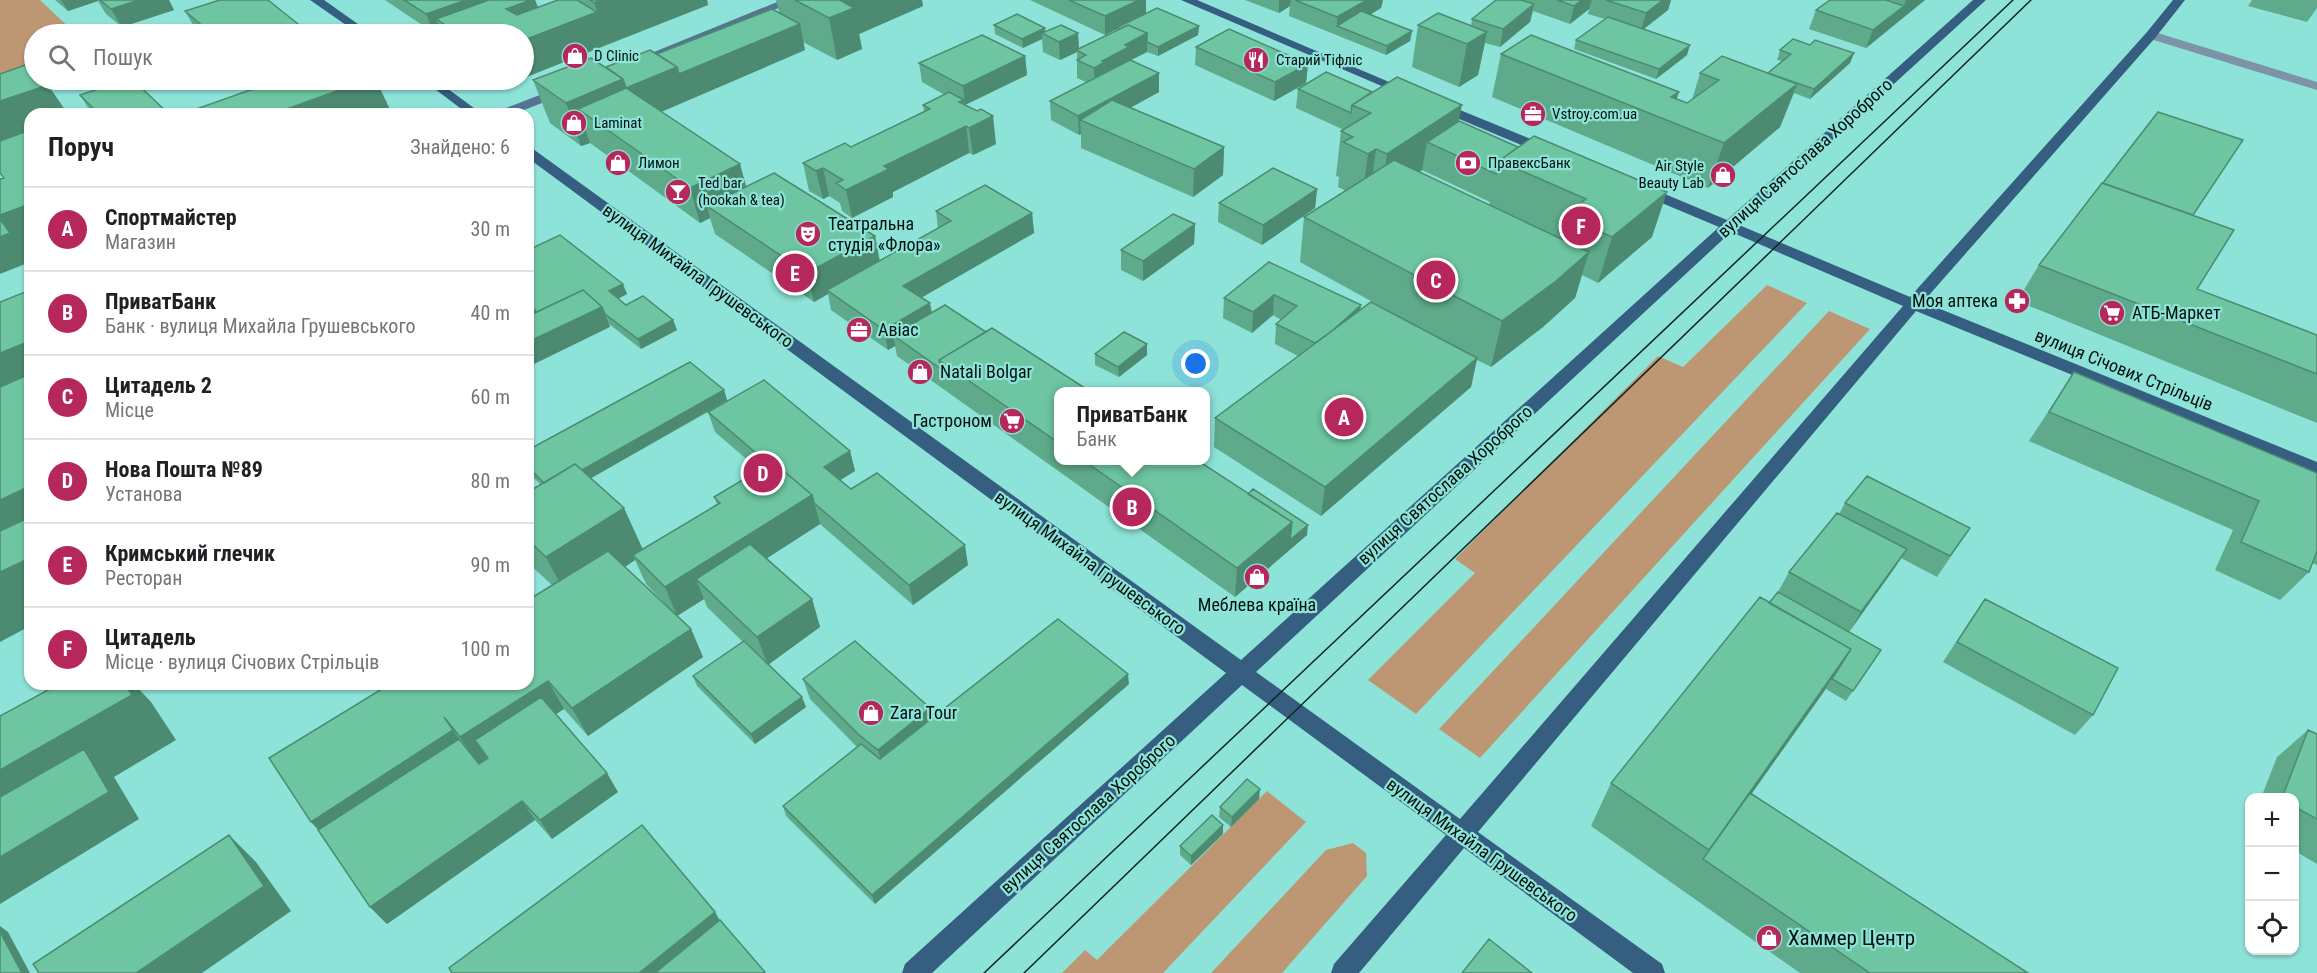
<!DOCTYPE html>
<html lang="uk">
<meta charset="utf-8">
<style>
body{margin:0;font-family:"Roboto Condensed",sans-serif;background:#f6f6f6;color:#202124}
.controls{position:absolute;right:18px;bottom:18px;display:grid;overflow:hidden;border-radius:12px;box-shadow:0 2px 4px #0004}
.controls button{width:54px;height:54px;display:grid;place-items:center;padding:0;border:0;border-bottom:2px solid #e0e0e0;background:#fff;color:#202124;font:30px sans-serif}
.you{position:absolute;left:1196px;top:364px;width:21px;height:21px;margin:-15px;border:4px solid #fff;border-radius:50%;background:#1a73e8;box-shadow:0 0 0 9px #1a73e833}
.badge{display:grid;place-items:center;width:39px;height:39px;border-radius:50%;background:#b6285b;color:#fff;font-size:20px;font-weight:700}
.pin{position:absolute;translate:-50% -50%;border:3px solid #fff;box-shadow:0 2px 6px #0006}
.popup{position:absolute;left:1054px;top:387px;width:156px;height:78px;box-sizing:border-box;display:grid;place-content:center;border-radius:12px;background:#fff;filter:drop-shadow(0 2px 4px #0005);font-size:20px;white-space:nowrap;color:#757577}
.popup b{font-size:22px;color:#202124}
.popup::after{content:'';position:absolute;left:50%;top:100%;margin-left:-12px;border:12px solid transparent;border-top-color:#fff}
.list{margin:0;padding:0;list-style:none}
h2{display:flex;justify-content:space-between;align-items:center;height:78px;margin:0;padding:0 24px;font-size:26px}
h2 small{font-size:20px;font-weight:400;color:#757577}
.list li{display:grid;grid-template-columns:39px 1fr auto;gap:18px;align-items:center;box-sizing:border-box;height:84px;padding:0 24px;border-top:2px solid #e0e0e0}
.list b{display:block;font-size:22px;white-space:nowrap}
.list p{margin:0;font-size:20px;white-space:nowrap;color:#757577}
.list em{font-size:20px;font-style:normal;color:#757577}
.icon{flex:none;width:33px;height:33px;fill:none;stroke:currentColor;stroke-width:2;stroke-linecap:round;stroke-linejoin:round}
.map{position:relative;flex:none;width:2317px;height:973px;overflow:hidden}
.search{position:absolute;background:#fff;box-shadow:0 2px 4px #0004;left:24px;top:24px;width:510px;height:66px;display:flex;align-items:center;gap:15px;box-sizing:border-box;padding:0 21px;border-radius:33px;color:#757577;font-size:22px}
.panel{position:absolute;background:#fff;box-shadow:0 2px 4px #0004;left:24px;top:108px;width:510px;height:582px;border-radius:18px}
.map>svg:first-child{display:block}
</style>
<div class="map">
<svg width="2317" height="973" viewBox="0 0 2317 973">
<rect width="100%" height="100%" fill="#8ee3d8"/>
<path fill="#bd9773" d="M0,0H40L76,34H34V64L0,75Z
M1767,285L1807,303L1416,714L1368,680L1475,573L1455,559L1658,356L1683,367Z
M1829,311L1870,329L1480,758L1439,729Z
M1267,791L1306,822L1163,973H1062L1085,950L1097,960Z
M1353,843L1366,853L1367,876L1282,973H1211L1326,850Z"/>
<g fill="none" stroke-linecap="round" stroke-linejoin="round">
<path fill="#7d93a6" fill-rule="evenodd" d="M2151,31L2317,82V90L2147,38L2145,35Z"/>
<path fill="#547490" fill-rule="evenodd" d="M782,0H798L637,66H629L627,63Z
M563,86L567,87L569,90L567,93L514,114H497L498,111Z"/>
<path fill="#355e80" fill-rule="evenodd" d="M310,0H324L372,34H359Z
M1181,0H1197L1415,93L1413,96H1405Z
M1973,0H1986L1739,225L1910,297L2147,32L2173,0H2185L2155,38L1923,302L2317,462V475L1916,311L1478,832L1662,964L1665,973H1633L1464,848L1359,973H1331L1334,964L1446,835L1242,685L932,973H902L905,964L1226,673L528,158V148L533,149L1241,660L1719,227L1638,193L1636,190L1638,187H1648L1727,220ZM1731,232L1903,306L1460,819L1256,672Z
M423,80H436L482,114H468Z
M1438,101L1553,148L1555,151L1553,154H1543L1433,108L1432,105Z"/>
<path stroke="#0f2724" stroke-width="1.5" d="M984,973L2013,0
M1024,973L2031,0"/>
</g>
<path fill="#5eaa8a" fill-rule="evenodd" d="M55,0H169L174,10L122,27L106,14L98,1L68,11Z
M385,0H535L538,7L558,0H707L708,5L524,78V34H442L440,30L434,33Z
M776,0H922L923,6L859,34L862,49L837,60L803,42L805,50L661,112L740,164L746,186L875,236L880,261L938,229L936,211L1032,213L1034,233L922,297L932,313L1059,392V460H1197L1307,535L1235,597L897,356L895,346L888,350L831,310L828,294L814,302L715,234L710,218L700,223L590,143L581,146L550,123L533,80L606,67L657,54L779,12Z
M1030,0H1146V13L1199,26L1198,35L1158,56L1147,52L1131,60L1159,92L1130,108L1224,147L1223,175L1193,197L1081,148V134L1079,135L1051,120L1050,101L1086,82L1077,78V52L1060,60L1043,52L1042,39L1023,48L995,34L994,25L1046,32L1078,33L1079,49L1116,30V29L1105,35Z
M1245,0H1383L1381,8L1370,15L1412,31L1410,41L1386,55L1289,16L1290,6L1279,13Z
M1496,0H1671L1668,10L1644,29L1687,55L1656,79L1574,49L1576,40L1605,19L1588,14L1589,9L1570,24L1533,11L1530,22L1500,47L1485,43L1478,75L1459,87L1412,67L1418,25L1471,26L1472,19Z
M1830,0H1925L1866,48L1809,29L1816,10Z
M2252,0H2317V8L2307,22L2248,6Z
M185,11L308,32H197Z
M1810,45L1854,53L1850,63L1810,99L1794,93L1780,127L1708,188L1492,97L1501,54L1676,99L1687,103L1692,100L1700,73H1768L1782,61L1777,60L1780,50Z
M1196,47L1308,64L1306,83L1274,101L1195,65Z
M1025,56L1027,75L965,105L996,144L973,155L969,153L893,192V197L852,218L842,211L840,203L829,196L823,199L809,191L803,163L851,147L924,111L923,105L945,95L922,82L919,63Z
M244,80H376L392,114H182L254,88Z
M490,80H520L501,87Z
M1298,89L1372,92L1459,121L1652,237L1598,283L1582,275L1575,298L1543,327L1491,367L1477,360L1471,387L1321,516L1214,447L1215,418L1298,356L1275,344L1276,324L1281,320L1273,315L1252,333L1223,318L1224,298L1269,262L1361,305L1360,310L1400,317L1300,262L1304,217L1346,191L1338,187L1339,177L1336,176L1341,131L1344,130L1296,108ZM1422,170L1490,202L1489,205L1420,172Z
M80,95L169,114H92Z
M1317,189L1315,208L1262,245L1218,222L1219,203Z
M2193,215L2197,289L2317,335V423L2017,301L2039,265Z
M1195,224L1194,244L1143,281L1121,270V250Z
M528,250L627,294L618,299L626,305L673,320L677,330L641,349L609,324L610,327L532,314L528,310Z
M1095,354L1147,355L1119,377L1095,365Z
M2074,372L2317,473V565L2312,563L2309,572L2280,600L2215,570L2233,530L2029,441Z
M724,390L727,400L850,451L855,471L840,480L851,489L968,565L913,605L820,524L767,558L812,599L820,627L768,664L806,707L755,744L697,686L693,676L743,642L707,607L704,599L677,616L691,629L703,657L588,736L564,709L556,714L618,792L552,839L535,820L387,924L370,907L318,830L552,585L528,563V492L541,485L528,472V450ZM708,412L715,432L759,470L714,497L717,504L643,550L591,478ZM635,560L646,584L671,610L625,567Z
M1845,503L1970,528L1937,577L1901,558L1849,632L1881,650L1846,701L1826,689L1751,794L2028,973H1800L1591,826L1611,783L1769,603L1778,592L1789,572L1839,514Z
M1985,599L2093,715L2075,735L1943,662L1971,619Z
M803,679L932,718L1129,684L875,904L786,816L783,806L857,747L810,699Z
M2308,730L2317,734V864L2295,851V798H2261L2277,757Z
M1259,799L1231,827L1219,817L1220,807Z
M1223,834L1191,865L1180,855V846Z"/>
<path fill="#4c8b71" d="M61,0H98V1L68,11Z
M139,0H169L174,10L122,27L111,9Z
M466,0H523L436,19L440,30L434,33L426,14Z
M531,0H535L547,31L524,40L506,9Z
M601,0H707L708,5L608,44L594,3Z
M837,0H922L923,6L859,34L862,49L837,60L829,18Z
M1139,0H1146V14L1105,35V16Z
M1279,0H1291L1290,6L1279,13Z
M1367,0H1383L1381,8L1346,29L1337,26V17Z
M1582,0H1592L1589,9L1570,24L1574,6Z
M1663,0H1671L1668,10L1641,31L1646,13Z
M1906,0H1925L1866,48L1873,30L1904,6Z
M1534,4L1530,22L1500,47L1503,29Z
M597,12L608,44L524,78V40Z
M800,24L805,50L612,133L578,109L590,143L581,146L566,103L623,79L677,67Z
M1199,26L1198,35L1158,56V47Z
M1045,28L1046,35L1042,33V39L1023,48L1022,39Z
M1412,31L1410,41L1386,55L1387,46Z
M1487,32L1478,75L1459,87L1467,44Z
M1078,33L1079,51L1076,50L1077,52L1060,60L1059,42Z
M1147,33V52L1129,61L1095,87L1094,68L1102,61L1125,45Z
M1690,45L1687,55L1656,79L1659,69Z
M1854,53L1850,63L1810,99L1814,89Z
M1025,56L1027,75L965,105L963,86Z
M1308,64L1306,83L1274,101L1275,82Z
M1159,73V92L1095,127L1080,120L1081,134L1079,135L1078,116Z
M255,80H274L281,91L264,97Z
M367,80H376L392,114H273Z
M498,80H520L501,87Z
M1797,84L1780,127L1708,188L1724,143Z
M48,85L68,114H30V133L0,144V101Z
M1679,92L1669,121L1671,97Z
M964,100L969,153L893,192V197L852,218L846,190L884,166L959,102Z
M1462,105L1453,149L1427,142L1422,170L1381,198L1387,154Z
M993,116L996,144L973,155L969,128Z
M1224,147L1223,175L1193,197L1194,169Z
M1376,149L1370,194L1362,199L1368,154Z
M740,164L749,199L707,206L710,218L700,223L690,188Z
M823,168L829,196L823,199L816,171Z
M1317,189L1315,208L1262,245L1263,225Z
M1667,192L1652,237L1598,283L1612,237Z
M30,204V262L0,274V215Z
M1032,213L1034,233L907,306L903,286Z
M1195,224L1194,244L1143,281V261Z
M875,236L880,265L827,290L828,294L814,302L807,273Z
M1589,252L1575,298L1543,327L1491,367L1502,321Z
M623,284L627,294L613,301L609,291Z
M1274,295L1273,315L1252,333L1253,312Z
M930,303L934,323L893,335L895,346L888,350L884,330Z
M1361,305L1358,325L1317,344Z
M602,307L610,327L528,367V342Z
M673,320L677,330L641,349L638,339Z
M30,341V380L0,392V353Z
M1147,344V355L1119,377L1118,367Z
M1477,358L1471,387L1321,516L1325,487Z
M724,390L727,400L555,499L550,489Z
M850,451L855,471L829,487L824,467Z
M30,486V626L0,642V500Z
M812,495L820,524L712,594L696,579L704,599L677,616L665,587Z
M624,508L645,554L633,555L635,560L570,603L546,557Z
M1292,522L1308,525L1307,535L1235,597L1237,568Z
M965,545L968,565L913,605L909,585Z
M1907,549L1894,569L1849,632L1861,612Z
M812,599L820,627L768,665L757,637Z
M691,629L703,657L588,736L572,708Z
M1851,649L1822,694L1705,860L1703,859Z
M1128,674L1129,684L875,904L872,895Z
M548,681L564,709L479,765L460,737Z
M125,684H134L151,702L176,740L114,777L139,819L0,904V770Z
M256,684H269L260,689Z
M802,697L806,707L755,744L751,734Z
M930,708L935,728L883,769L878,750Z
M444,717L472,758L335,848L311,822Z
M607,773L618,792L552,839L540,820Z
M1260,789L1259,799L1231,827L1232,817Z
M522,801L535,820L387,924L370,907Z
M1223,825V834L1191,865V856Z
M229,835L256,862L291,911L202,973H136Z
M715,912L725,929L671,973H639Z
M0,926L8,932L30,973H22L0,932Z"/>
<path fill="#6dc6a1" stroke="#4c8b71" stroke-width="1.5" d="M100,0H139L111,9Z
M220,0H268L308,32L299,34H189L206,29L185,11Z
M404,0H466L426,14Z
M489,0H531L506,9L517,15L558,0H577L597,12L524,40V34H459L436,19Z
M590,0H601L594,3Z
M795,0H840L854,8L829,18Z
M1069,0H1139L1105,16Z
M1295,0H1367L1337,17Z
M1496,0H1521L1534,4L1503,29L1472,19Z
M1557,0H1582L1574,6Z
M1606,0H1663L1646,13Z
M1830,0H1886L1904,6L1873,30L1816,10Z
M1157,8L1199,26L1158,47L1147,42V33L1128,25L1119,29L1116,28Z
M772,9L800,24L679,74L677,67L657,54Z
M1361,11L1412,31L1387,46L1337,26Z
M1438,13L1487,32L1467,44L1418,25Z
M1017,14L1045,28L1022,39L994,25Z
M1608,17L1690,45L1659,69L1576,40Z
M1061,25L1078,33L1059,42L1042,33Z
M1128,25L1147,33L1125,45L1129,47L1102,61L1105,62L1094,68L1077,60L1086,55L1076,50Z
M1229,29L1308,64L1275,82L1196,47Z
M313,30L319,34H299Z
M982,35L1025,56L963,86L919,63Z
M1531,35L1679,92L1671,97L1687,103L1719,80L1700,73L1722,56L1797,84L1724,143L1501,54Z
M1793,39L1810,45L1815,40L1854,53L1814,89L1768,73L1791,54L1780,50Z
M650,50L677,67L626,88L623,79L606,67Z
M591,58L623,79L566,103L533,80Z
M1130,60L1159,73L1078,116L1050,101Z
M28,64L34,71V80H43L48,85L0,101V74Z
M1326,72L1372,92L1352,105L1351,113L1298,89Z
M1397,77L1462,105L1387,154L1376,149L1368,154L1343,142L1353,137L1341,131L1371,113L1352,105Z
M125,80H133L169,114H99L80,95Z
M279,80H367L273,114H182Z
M626,88L740,164L690,188L578,109Z
M949,92L964,100L959,102L977,111L981,109L993,116L969,128L966,126L884,166L889,169L846,190L836,183L843,180L823,168L816,171L803,163L845,143L851,147L930,109L923,105Z
M1112,100L1224,147L1194,169L1080,120Z
M2158,112L2243,140L2193,215L2103,183Z
M1459,121L1518,147L1499,161L1496,174L1427,142Z
M30,130V204L0,215V179L4,178L0,173V141Z
M1534,136L1667,192L1612,237L1564,216L1586,199L1499,161Z
M1394,160L1589,252L1556,281L1502,321L1304,217Z
M1273,168L1317,189L1263,225L1219,203Z
M774,173L875,236L807,273L707,206Z
M2102,183L2234,230L2197,289L2317,335V374L2039,265Z
M985,185L1032,213L903,286L930,303L884,330L827,290L951,221L936,211Z
M1173,214L1195,224L1143,261L1121,250Z
M0,219L10,233L0,237Z
M560,235L623,284L609,291L626,305L643,296L673,320L638,339L605,314L602,307L583,290L537,312L528,304V250Z
M1269,262L1361,305L1333,330L1315,343L1276,324L1297,306L1274,295L1253,312L1224,298Z
M30,290V341L0,353V302Z
M583,290L602,307L528,342V316Z
M1371,302L1477,358L1325,487L1215,418Z
M945,305L986,332L939,360L941,369L893,335Z
M992,328L1091,392H1059V443L939,360Z
M1124,332L1147,344L1118,367L1095,354Z
M690,362L724,390L582,470L575,464L544,483L528,467V450Z
M2074,372L2317,473V551L2309,572L2241,542L2259,501L2049,412Z
M30,374V486L0,500V387Z
M764,380L850,451L824,467L851,489L877,473L965,545L909,585L814,503L812,495L773,462L769,464L708,412Z
M1083,460H1197L1292,522L1237,568Z
M773,462L812,495L665,587L633,555L720,503L714,497Z
M575,464L624,508L546,557L528,540V492Z
M1867,476L1970,528L1950,556L1845,503Z
M1253,489L1308,525L1290,540L1292,522L1248,494Z
M1837,513L1907,549L1861,612L1789,572Z
M28,518L30,521V558L0,572V531Z
M750,544L812,599L757,637L696,579Z
M608,551L691,629L572,708L548,681L460,737L444,717L453,730L311,822L269,758L390,684H528V600Z
M1778,592L1881,650L1853,691L1832,679L1851,649L1769,603Z
M1760,597L1851,649L1709,850L1611,783Z
M1985,599L2118,668L2093,715L1957,642Z
M1058,619L1128,674L872,895L783,806L861,744L880,759Z
M744,641L802,697L751,734L693,676Z
M855,641L930,708L878,750L858,734L803,679Z
M59,684H125L132,695L0,770V716Z
M541,697L607,773L540,820L522,801L370,907L318,830L459,739L479,764L488,758L475,740Z
M2308,730L2317,734V819L2295,807V798H2282Z
M84,749L109,792L0,857V797Z
M1247,779L1260,789L1232,817L1220,807Z
M1750,793L2028,973H1870L1703,859Z
M1212,815L1223,825L1191,856L1180,846Z
M642,825L715,912L639,973H452L449,968Z
M229,835L264,886L136,973H39L33,964Z
M720,920L765,972L763,973H655Z
M0,932L22,973H0Z
M1489,939L1532,973H1462Z"/>
<defs>
<g id="shop-disc" transform="scale(1.35)"><circle r="9.5" fill="#b6285b" stroke="#8ee3d8"/><path d="M-5-2.5h2.3a2.7 3.5 0 0 1 5.4 0H5L5.5 6h-11ZM-1.5-2.5h3a1.5 2.3 0 0 0-3 0Z" fill="#fff"/></g>
<g id="restaurant-disc" transform="scale(1.35)"><circle r="9.5" fill="#b6285b" stroke="#8ee3d8"/><path d="M-5-6h1v4h1v-4h1v4h1v-4h1v5L-1.5 .5V6h-2V.5L-5-1ZM5-6V6H3V1.5H1.5Q1.5-4 5-6Z" fill="#fff"/></g>
<g id="office-disc" transform="scale(1.35)"><circle r="9.5" fill="#b6285b" stroke="#8ee3d8"/><path d="M-6-3h4V-5.5h4V-3h4V5H-6ZM-1-4.5V-3h2v-1.5ZM-6 0V1H6V0Z" fill="#fff"/></g>
<g id="bank-disc" transform="scale(1.35)"><circle r="9.5" fill="#b6285b" stroke="#8ee3d8"/><path d="M-6-4H6V4H-6ZM0-2.3a2.3 2.3 0 1 0 0 4.6a2.3 2.3 0 1 0 0-4.6Z" fill="#fff"/></g>
<g id="bar-disc" transform="scale(1.35)"><circle r="9.5" fill="#b6285b" stroke="#8ee3d8"/><path d="M-6-5H6L.8 .8V4.5H3.5V6h-7V4.5H-.8V.8Z" fill="#fff"/></g>
<g id="theatre-disc" transform="scale(1.35)"><circle r="9.5" fill="#b6285b" stroke="#8ee3d8"/><path d="M-5-5.5Q0-4 5-5.5V0Q5 5 0 6Q-5 5-5 0ZM-3.3-2.5H-1v1.5H-3.3ZM1-2.5H3.3v1.5H1ZM-2.8 1Q0 5.5 2.8 1Z" fill="#fff"/></g>
<g id="pharmacy-disc" transform="scale(1.35)"><circle r="9.5" fill="#b6285b" stroke="#8ee3d8"/><path d="M-2-6h4v4h4v4h-4v4h-4v-4h-4v-4h4Z" fill="#fff"/></g>
<g id="supermarket-disc" transform="scale(1.35)"><circle r="9.5" fill="#b6285b" stroke="#8ee3d8"/><path d="M-6-5.5h2.5l.6 2H6L4.5 2H-2.5L-4.4-4H-6ZM-1.5 3.2a1.3 1.3 0 1 0 .1 0ZM3 3.2a1.3 1.3 0 1 0 .1 0Z" fill="#fff"/></g>
</defs>
<g fill-rule="evenodd">
<use href="#shop-disc" x="575" y="56"/>
<use href="#restaurant-disc" x="1256" y="60"/>
<use href="#office-disc" x="1533" y="114"/>
<use href="#shop-disc" x="574" y="123"/>
<use href="#shop-disc" x="618" y="163"/>
<use href="#bank-disc" x="1468" y="163"/>
<use href="#shop-disc" x="1723" y="175"/>
<use href="#bar-disc" x="678" y="192"/>
<use href="#theatre-disc" x="808" y="234"/>
<use href="#pharmacy-disc" x="2017" y="301"/>
<use href="#supermarket-disc" x="2112" y="313"/>
<use href="#office-disc" x="859" y="330"/>
<use href="#shop-disc" x="920" y="372"/>
<use href="#supermarket-disc" x="1012" y="421"/>
<use href="#shop-disc" x="1257" y="577"/>
<use href="#shop-disc" x="871" y="713"/>
<use href="#shop-disc" x="1769" y="938"/>
</g>
<g text-anchor="middle" stroke-width="4.5" stroke-linejoin="round" paint-order="stroke">
<g font-size="15" fill="#00110e" stroke="#8ee3d8" text-anchor="start">
<text x="594" y="61">D Clinic</text>
<text x="1276" y="65">Старий Тіфліс</text>
<text x="1552" y="119">Vstroy.com.ua</text>
<text x="594" y="128">Laminat</text>
<text x="638" y="168">Лимон</text>
<text x="1488" y="168">ПравексБанк</text>
<text x="1704" y="171" text-anchor="end">Air Style<tspan x="1704" dy="17">Beauty Lab</tspan></text>
<text x="698" y="188">Ted bar<tspan x="698" dy="17">(hookah &amp; tea)</tspan></text>
</g>
<g font-size="18" fill="#00110e" stroke="#8ee3d8">
<text transform="translate(1805 158) rotate(-42)" y="6">вулиця Святослава Хороброго</text>
<text transform="translate(698 276) rotate(36)" y="6">вулиця Михайла Грушевського</text>
<text transform="translate(2124 370) rotate(22)" y="6">вулиця Січових Стрільців</text>
<text transform="translate(1445 485) rotate(-42)" y="6">вулиця Святослава Хороброго</text>
<text transform="translate(1090 563) rotate(36)" y="6">вулиця Михайла Грушевського</text>
<text transform="translate(1088 814) rotate(-42)" y="6">вулиця Святослава Хороброго</text>
<text transform="translate(1482 850) rotate(36)" y="6">вулиця Михайла Грушевського</text>
</g>
<g font-size="18" fill="#00110e" stroke="#8ee3d8" text-anchor="start">
<text x="828" y="230">Театральна<tspan x="828" dy="21">студія «Флора»</tspan></text>
<text x="1998" y="307" text-anchor="end">Моя аптека</text>
<text x="2132" y="319">АТБ-Маркет</text>
<text x="878" y="336">Авіас</text>
<text x="940" y="378">Natali Bolgar</text>
<text x="992" y="427" text-anchor="end">Гастроном</text>
<text x="1257" y="611" text-anchor="middle">Меблева країна</text>
<text x="890" y="719">Zara Tour</text>
</g>
<g font-size="21" fill="#00110e" stroke="#8ee3d8" text-anchor="start">
<text x="1788" y="945">Хаммер Центр</text>
</g>
</g>
</svg>
<div class="controls">
<button>+</button>
<button>−</button>
<button><svg class="icon" aria-label="locate" viewBox="0 0 24 24"><circle cx="12" cy="12" r="6"/><path d="M12 2v4M12 18v4M2 12h4M18 12h4"/></svg></button>
</div>
<div class="you"></div>
<div class="pin badge" style="left:1344px;top:417px">A</div>
<div class="pin badge" style="left:1132px;top:507px">B</div>
<div class="popup"><b>ПриватБанк</b>Банк</div>
<div class="pin badge" style="left:1436px;top:280px">C</div>
<div class="pin badge" style="left:763px;top:473px">D</div>
<div class="pin badge" style="left:795px;top:273px">E</div>
<div class="pin badge" style="left:1581px;top:226px">F</div>
<div class="search"><svg class="icon" aria-label="search" viewBox="0 0 24 24"><circle cx="10" cy="10" r="6"/><path d="M15 15l6 6"/></svg>Пошук</div>
<section class="panel">
<h2>Поруч<small>Знайдено: 6</small></h2>
<ul class="list">
<li><span class="badge">A</span><div><b>Спортмайстер</b><p>Магазин</p></div><em>30 m</em></li>
<li><span class="badge">B</span><div><b>ПриватБанк</b><p>Банк · вулиця Михайла Грушевського</p></div><em>40 m</em></li>
<li><span class="badge">C</span><div><b>Цитадель 2</b><p>Місце</p></div><em>60 m</em></li>
<li><span class="badge">D</span><div><b>Нова Пошта №89</b><p>Установа</p></div><em>80 m</em></li>
<li><span class="badge">E</span><div><b>Кримський глечик</b><p>Ресторан</p></div><em>90 m</em></li>
<li><span class="badge">F</span><div><b>Цитадель</b><p>Місце · вулиця Січових Стрільців</p></div><em>100 m</em></li>
</ul>
</section>
</div>
